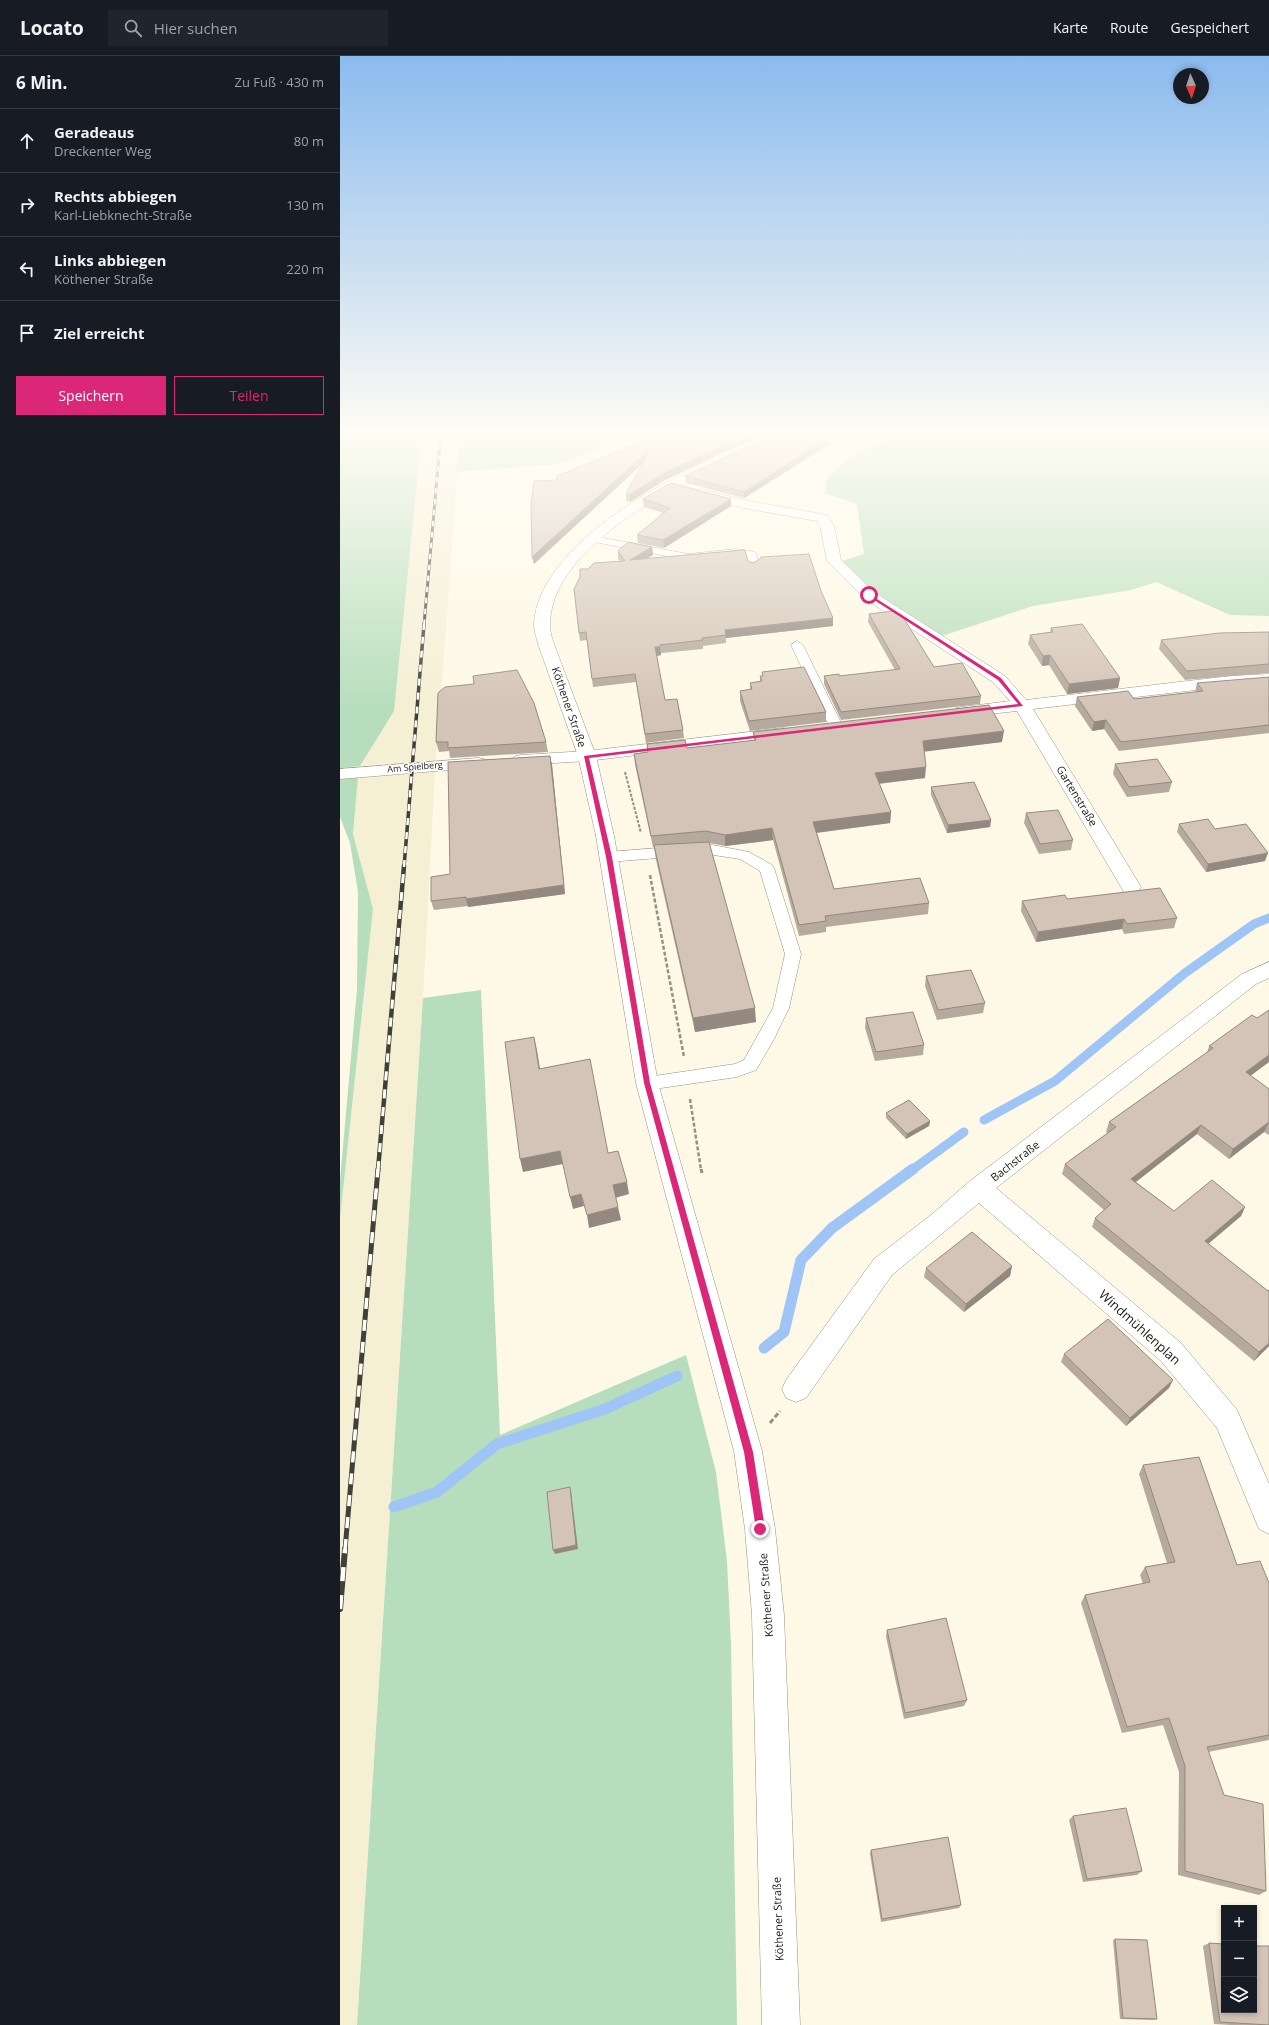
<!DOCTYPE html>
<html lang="de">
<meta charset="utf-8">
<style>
body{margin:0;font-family:"Open Sans",sans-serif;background:#20242c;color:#f1f3f6}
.controls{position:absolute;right:12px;bottom:12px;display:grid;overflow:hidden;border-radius:0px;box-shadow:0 2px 6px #0003}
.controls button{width:36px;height:36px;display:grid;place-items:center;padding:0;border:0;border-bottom:1px solid #363941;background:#171b24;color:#f1f3f6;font:20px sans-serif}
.compass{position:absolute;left:833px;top:12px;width:36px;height:36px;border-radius:50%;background:#171b24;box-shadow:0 2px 6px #0003;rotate:177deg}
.stop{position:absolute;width:12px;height:12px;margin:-9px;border:3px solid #db2777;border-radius:50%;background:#fff}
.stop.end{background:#db2777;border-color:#fff;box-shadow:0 1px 4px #0008}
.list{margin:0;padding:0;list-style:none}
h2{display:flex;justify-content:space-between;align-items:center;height:52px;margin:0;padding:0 16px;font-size:17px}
h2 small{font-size:13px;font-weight:400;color:#9ea1a6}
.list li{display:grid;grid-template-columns:26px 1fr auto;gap:12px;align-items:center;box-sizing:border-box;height:64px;padding:0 16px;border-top:1px solid #363941}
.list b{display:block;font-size:15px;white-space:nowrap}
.list p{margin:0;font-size:13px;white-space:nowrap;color:#9ea1a6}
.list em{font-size:13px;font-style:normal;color:#9ea1a6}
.actions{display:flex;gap:8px;padding:12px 16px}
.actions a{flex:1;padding:9px 0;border:1px solid #db2777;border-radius:0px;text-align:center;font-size:14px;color:#db2777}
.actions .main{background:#db2777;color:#fff}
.icon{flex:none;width:22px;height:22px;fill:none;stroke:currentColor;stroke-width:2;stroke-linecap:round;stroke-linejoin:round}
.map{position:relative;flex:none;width:929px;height:1969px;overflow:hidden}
header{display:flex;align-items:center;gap:24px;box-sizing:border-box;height:56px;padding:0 20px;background:#171b24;border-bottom:1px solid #363941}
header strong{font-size:19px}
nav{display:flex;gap:22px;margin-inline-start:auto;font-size:14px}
.search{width:280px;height:36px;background:#20242c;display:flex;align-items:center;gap:10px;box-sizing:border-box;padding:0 14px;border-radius:0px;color:#9ea1a6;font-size:15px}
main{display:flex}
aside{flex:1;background:#171b24}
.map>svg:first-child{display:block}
</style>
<header>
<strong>Locato</strong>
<div class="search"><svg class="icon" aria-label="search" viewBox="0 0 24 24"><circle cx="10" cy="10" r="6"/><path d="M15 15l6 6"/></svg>Hier suchen</div>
<nav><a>Karte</a><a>Route</a><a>Gespeichert</a></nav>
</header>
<main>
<aside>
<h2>6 Min.<small>Zu Fuß · 430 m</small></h2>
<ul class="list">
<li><svg class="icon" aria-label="ahead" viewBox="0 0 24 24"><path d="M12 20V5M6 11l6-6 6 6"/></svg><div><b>Geradeaus</b><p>Dreckenter Weg</p></div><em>80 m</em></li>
<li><svg class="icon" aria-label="right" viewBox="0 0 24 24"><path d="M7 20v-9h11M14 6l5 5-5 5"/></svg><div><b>Rechts abbiegen</b><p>Karl-Liebknecht-Straße</p></div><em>130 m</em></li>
<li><svg class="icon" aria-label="left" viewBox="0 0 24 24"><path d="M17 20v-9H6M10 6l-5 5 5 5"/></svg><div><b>Links abbiegen</b><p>Köthener Straße</p></div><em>220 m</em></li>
<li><svg class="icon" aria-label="arrive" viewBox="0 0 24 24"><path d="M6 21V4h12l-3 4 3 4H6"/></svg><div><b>Ziel erreicht</b></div></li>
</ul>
<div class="actions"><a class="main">Speichern</a><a>Teilen</a></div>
</aside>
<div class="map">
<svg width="929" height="1969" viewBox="0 0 929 1969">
<rect width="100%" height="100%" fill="#fef9e6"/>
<path fill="#f5efd4" d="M82,376H121L95,714L83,942L17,1969H0V1163L33,853L13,778L18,721L47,718V707L20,710L54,654Z"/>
<path fill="#b7debc" d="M0,376H82L54,655L20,710L0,712Z
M121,376H302L220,408L116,416Z
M560,376H929V560L890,559L816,526L791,534L693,550L602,580L539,541L499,506L524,498L517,448L485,437L487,423L510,401Z
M18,721L13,778L33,853L0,1163V1124L17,933L18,836L10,787L0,761V722Z
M141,934L160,1379L346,1299L376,1416L387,1505L391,1588L397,1969H17L83,942Z"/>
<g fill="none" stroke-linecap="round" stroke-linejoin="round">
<path stroke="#9fc5f6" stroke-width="9" d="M644,1064L715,1025L845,917L914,868L929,862
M572,1114L624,1076"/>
<path stroke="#9fc5f6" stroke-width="11" d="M424,1292L444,1276L461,1204L492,1172L573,1113
M54,1451L97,1436L157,1388L265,1353L337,1320"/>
<g stroke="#979381" stroke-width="1">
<path id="lane" d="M253,480L348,498L396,493L415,496L416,498L420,510L414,513L410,512L406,501L396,499L348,504L249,485L248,483Z
M457,585L463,589L503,671L501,674H491L451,589Z
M367,788L409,796L432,809L434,812L461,898L449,952L434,983L416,1014L397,1021L307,1034L301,1032L298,1027L301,1022L395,1008L404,1004L433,952L445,898L420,815L400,803L367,798L269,806L264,804L262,801L264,798L269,796Z"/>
</g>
<g stroke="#979381" stroke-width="1">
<path id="street" d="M361,433L404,444L487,459L494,470L501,504L534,536L665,620L686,644L890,620L929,618V628L890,630L693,653L801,831L798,836L791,837L784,836L677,655L622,661L616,660L614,656L616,652L622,651L670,645L653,626L524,542L487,505L480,470L477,465L403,452L356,440L354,437Z
M443,672L449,673L452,677L449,681L247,705L181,709L175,708L172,704L175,700L181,699L247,695Z
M138,702L144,703L147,707L144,711L0,723V713Z
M929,906V922L916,928L656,1132L841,1287L897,1354L929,1428V1478L919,1473L877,1372L821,1305L639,1147L552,1219L466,1342L456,1346L446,1342L442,1333L446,1324L534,1203L591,1159L630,1125L902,918Z"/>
</g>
<g stroke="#979381" stroke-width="1">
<path id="secondary" d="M372,404L378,408L377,411C320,438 209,497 210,570C210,576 212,582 214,588L256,700L274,780L318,1027L422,1395L435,1473L444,1559L460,1969H422L412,1559L405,1473L394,1395L296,1027L256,780L238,700L198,588C197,582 194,576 194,570C195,507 281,450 331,424C344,417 358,408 372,404Z"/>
</g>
<path stroke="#949184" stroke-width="1.5" stroke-dasharray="2.5 1" stroke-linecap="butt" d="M387,395L429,376"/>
<path stroke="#949184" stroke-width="2" stroke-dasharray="3 1.5" stroke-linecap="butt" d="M285,716L301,777"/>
<path stroke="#949184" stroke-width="2.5" stroke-dasharray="4 2" stroke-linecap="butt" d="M310,819L344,1001
M350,1043L361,1114"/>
<path stroke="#949184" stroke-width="3" stroke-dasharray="5 2.5" stroke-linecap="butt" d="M361,1113L362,1117
M430,1367L440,1355"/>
<use href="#lane" fill="#fff" fill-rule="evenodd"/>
<use href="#street" fill="#fff" fill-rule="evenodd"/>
<use href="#secondary" fill="#fff" fill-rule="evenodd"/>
<g stroke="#413f36" stroke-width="3">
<path id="rail-far4" d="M84,569L101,376"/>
</g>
<g stroke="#413f36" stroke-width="3.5">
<path id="rail-far3" d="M64,811L84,568"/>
</g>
<g stroke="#413f36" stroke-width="4.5">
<path id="rail-far2" d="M38,1114L64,810"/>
</g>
<g stroke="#413f36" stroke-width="5">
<path id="rail-far1" d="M5,1494L38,1113"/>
</g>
<g stroke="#413f36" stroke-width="6">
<path id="rail" d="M0,1553L5,1493"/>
</g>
<use href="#rail-far4" stroke="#fff" stroke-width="2" stroke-dasharray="5.5" stroke-linecap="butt"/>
<use href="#rail-far3" stroke="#fff" stroke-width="2.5" stroke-dasharray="7" stroke-linecap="butt"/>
<use href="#rail-far2" stroke="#fff" stroke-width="3" stroke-dasharray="9" stroke-linecap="butt"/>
<use href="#rail-far1" stroke="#fff" stroke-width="3.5" stroke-dasharray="11" stroke-linecap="butt"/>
<use href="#rail" stroke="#fff" stroke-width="4.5" stroke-dasharray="14" stroke-linecap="butt"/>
</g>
<path fill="#b6a99d" d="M325,376H426L325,424L290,446L286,445V438L302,407L194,508L192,501L217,424Z
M518,376H532L526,379Z
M490,381V388L404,442L346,427L345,420Z
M303,443L391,450L324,492L298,487L297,479L323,457L304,451Z
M312,491L313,499L306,503L408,505L481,535L493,570L386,582V587L363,590V593L321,597V599L317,600L325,644L343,674L344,682L306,687L296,626L253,631L247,584L240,585L239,577L248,513L280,505L278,503V495Z
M529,558L594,611L641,640L640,648L501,664L484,628V620H499L555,614L528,566Z
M711,572L780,622L778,632L727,638L709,609L702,610L688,588L690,579L710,576Z
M929,576V617L845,624L819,593L821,584Z
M422,616L486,656V666L410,675L400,645V635L410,633V627L420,625V620H422Z
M929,621V677L779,695L764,673L752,675L735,650L737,641L794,643L855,636L857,627Z
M98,637L206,686L208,696L110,702L109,695L99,696L96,686Z
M413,676L662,686L584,695L585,722L539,728L551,756L550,767L477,777L494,833L589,847L588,858L486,871V876L459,880L433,784L385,790L369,787L416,966L355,976L316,804L314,791H313L295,709L294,698L308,696L307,688L347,692L414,685Z
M210,700L212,709L225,838L128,851V850L94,854L91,845L110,818Z
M775,708L832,726L829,736L787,741L773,718Z
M591,731L651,764L650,771L607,777L591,739Z
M686,757L733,784L731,794L699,798L684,767Z
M839,768L925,805L866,816L837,776Z
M727,843L837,862L834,872L784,878L782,873L696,886L681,855L682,845Z
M586,920L645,947L643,957L597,964L585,930Z
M929,954V1006L910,1020L929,1033V1079L924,1076L889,1103L857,1078L796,1126L834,1155L905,1151L901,1160L868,1188L928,1235L929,1234V1290L914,1305L752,1171L755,1162L764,1154L722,1118L725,1108L768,1077L766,1076L769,1066L867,997L869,990L917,962Z
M526,962L584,989L583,999L535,1005L525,972Z
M546,1057L590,1065L589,1070L566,1083L546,1062Z
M672,1210L670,1220L624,1256L584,1221L586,1212Z
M724,1298L829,1332L786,1370L721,1306Z
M803,1409L897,1509L929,1527V1684L868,1696L884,1739L926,1835L919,1839L838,1819L839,1716L823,1669L782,1677L741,1547L745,1539L803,1528L800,1519L805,1511L827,1507L799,1418Z
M547,1574L627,1644L624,1650L564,1663L546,1581Z
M733,1760L802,1815L797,1819L743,1826L729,1764Z
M531,1794L621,1849L619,1852L541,1866L530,1798Z
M775,1883L817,1963L814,1964L780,1963L773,1884Z
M869,1887L929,1969H891L874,1968L863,1890Z"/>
<path fill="#948980" d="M412,376H426L325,424L290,446L289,439L324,417Z
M527,376H532L526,379Z
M490,381V388L404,442V436Z
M310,393L311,400L194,508L192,501Z
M391,443V450L324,492L323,484Z
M312,491L313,499L291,512L290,504Z
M493,562V570L386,582L385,574Z
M315,591H320L321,599L316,600Z
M710,599L709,609L702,610L703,600Z
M780,622L778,632L727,638L729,628Z
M766,664L764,673L752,675L754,666Z
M664,675L662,686L582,696L583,685Z
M210,700L212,709L225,838L128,851L126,843Z
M586,711L585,722L534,728L535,717Z
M551,756L550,767L473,777V766Z
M651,764L650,771L607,777L608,769Z
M432,772L433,784L385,790V779Z
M928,797L925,805L866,816L868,808Z
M784,863L782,873L696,886L698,876Z
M415,952L416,966L355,976L353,962Z
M194,981L197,994L202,1025L199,1013Z
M929,999V1006L902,1026L906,1016Z
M590,1065L589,1070L566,1083L567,1078Z
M929,1066L924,1076L889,1103L893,1093Z
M861,1069L857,1078L788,1132L791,1123Z
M220,1095L223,1108L183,1116L180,1103Z
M287,1126L289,1138L275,1142L273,1129Z
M241,1138L244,1150L233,1153L230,1141Z
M278,1151L281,1164L249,1172L247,1159Z
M905,1151L901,1160L861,1194L865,1185Z
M672,1210L670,1220L624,1256L626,1248Z
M929,1287V1290L914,1305L919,1296Z
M833,1324L829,1332L786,1370L790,1362Z
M230,1431L231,1435L238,1493L215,1498L213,1494Z"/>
<path fill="#d4c4b7" stroke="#948980" d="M325,376H412L324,417L289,439L286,438L310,393L192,501L191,447L194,425L217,424V420Z
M439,376H476L490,381L404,436L345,420Z
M331,427L391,443L323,484L297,479L330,452L303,443Z
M288,486L312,491L290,504L403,494H405L408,505L413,507L420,503L421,501L469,498L481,535L493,562L385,574L386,579L362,582L363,584L320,589V591H315L325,644L337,643L343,674L305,678L295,618L252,623L246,576L239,577L234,533L240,521V513H248L254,507L285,505L278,495Z
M554,555L563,561L594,611L622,607L641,640L501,656L484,620L499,618V620L560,613L529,558Z
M742,568L780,622L729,628L710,599L703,600L690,579L713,576L711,572Z
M929,576V608L847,615L821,584L879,577Z
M464,611L486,656L409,665L400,635L412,633L410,627L422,625L420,620H423L422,616Z
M177,614L194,647L206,686L108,692V686H96L98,637L105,631L134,628L133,620Z
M929,621V669L781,686L766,664L754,666L737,641L788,635L794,643L863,635L857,627Z
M649,649L664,675L583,685L586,711L535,717L551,756L473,766L494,833L580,822L589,847L485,860L486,865L459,869L432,772L385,779L366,775L311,780L294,698L308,696L307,688L345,684L347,692L416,684L413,676Z
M210,700L224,829L126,843V841L91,845V821L110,818L108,706Z
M817,703L832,726L789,731L775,708Z
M634,726L651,764L608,769L591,731Z
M718,754L733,784L700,788L686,757Z
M868,763L875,773L906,768L928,797L868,808L839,768Z
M369,786L415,952L353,962L314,789Z
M820,832L837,862L787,868L784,863L698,876L682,845L725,839L727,843Z
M631,914L645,947L598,954L586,920Z
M929,954V999L906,1016L929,1033V1066L893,1093L861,1069L791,1123L834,1155L872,1124L905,1151L865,1185L928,1235L929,1234V1287L919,1296L755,1162L771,1148L725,1108L776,1071L769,1066L873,992L869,990L912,959L917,962Z
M573,956L584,989L536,996L526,962Z
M194,981L199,1013L250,1003L268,1097L278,1095L287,1126L273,1129L278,1151L247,1159L241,1138L230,1141L220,1095L180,1103L165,986Z
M569,1044L590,1065L567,1078L546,1057Z
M632,1176L672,1210L626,1248L586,1212Z
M768,1263L833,1324L790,1362L724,1298Z
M859,1401L897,1509L920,1505L929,1527V1679L867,1691L884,1739L923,1748L926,1835L845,1815V1710L829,1662L787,1671L745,1539L810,1526L805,1511L835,1506L803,1409Z
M230,1431L236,1489L213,1494L207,1436Z
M606,1562L627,1644L565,1657L547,1574Z
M786,1752L802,1815L747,1823L733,1760Z
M608,1781L621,1849L542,1863L531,1794Z
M775,1883L807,1884L817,1963L783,1962Z
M869,1887L884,1888V1954H914V1890H929V1969L880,1966Z"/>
<linearGradient id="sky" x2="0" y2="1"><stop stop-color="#8bbbee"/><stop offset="0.58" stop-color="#fffcf4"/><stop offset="1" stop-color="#fffcf4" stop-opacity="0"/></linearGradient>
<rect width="929" height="652" fill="url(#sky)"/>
<path fill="#db2777" d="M529,538L661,622L683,650L249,702L272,801L310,1027L413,1396L425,1473L420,1478L416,1473L404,1396L304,1027L266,801L244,700L678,648L658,624L528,540Z"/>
<g text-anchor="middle" stroke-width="3" stroke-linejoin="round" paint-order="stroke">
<g font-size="9" fill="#1c1b14" stroke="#fff">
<text transform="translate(75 711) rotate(-5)" y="3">Am Spielberg</text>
</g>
<g font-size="11" fill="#1c1b14" stroke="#fff">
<text transform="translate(229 651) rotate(71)" y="4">Köthener Straße</text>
<text transform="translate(737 740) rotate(59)" y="4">Gartenstraße</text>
<text transform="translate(675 1105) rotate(-38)" y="4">Bachstraße</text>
<text transform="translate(426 1539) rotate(-94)" y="4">Köthener Straße</text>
<text transform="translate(438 1863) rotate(-92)" y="4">Köthener Straße</text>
</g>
<g font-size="13" fill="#1c1b14" stroke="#fff">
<text transform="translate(800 1271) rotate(42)" y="5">Windmühlenplan</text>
</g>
</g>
</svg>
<div class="controls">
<button>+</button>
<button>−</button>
<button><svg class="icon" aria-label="layers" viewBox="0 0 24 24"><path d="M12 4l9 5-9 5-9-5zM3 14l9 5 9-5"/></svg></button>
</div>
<svg class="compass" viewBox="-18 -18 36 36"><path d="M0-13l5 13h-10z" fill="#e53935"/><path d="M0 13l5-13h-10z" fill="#9ea1a6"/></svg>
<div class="stop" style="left:529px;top:539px"></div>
<div class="stop end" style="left:420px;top:1473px"></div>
</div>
</main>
